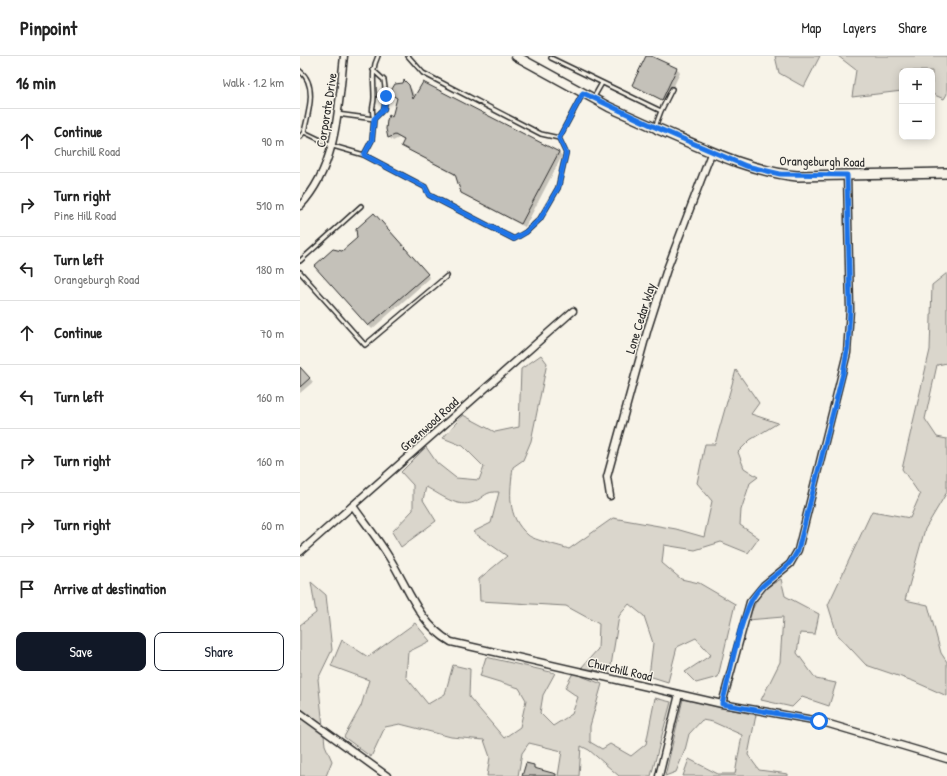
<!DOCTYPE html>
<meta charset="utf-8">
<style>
body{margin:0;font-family:"Patrick Hand",sans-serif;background:#f2f2f2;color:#222}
.controls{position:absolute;right:12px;top:12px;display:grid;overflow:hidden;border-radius:8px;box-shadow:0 2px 10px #0003}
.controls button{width:36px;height:36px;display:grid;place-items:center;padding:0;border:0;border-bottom:1px solid #e0e0e0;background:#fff;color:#222;font:20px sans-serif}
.stop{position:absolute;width:12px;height:12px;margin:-9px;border:3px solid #1a73e8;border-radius:50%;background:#fff}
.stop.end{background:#1a73e8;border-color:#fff;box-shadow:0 1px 4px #0008}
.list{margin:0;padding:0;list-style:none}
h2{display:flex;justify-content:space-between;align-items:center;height:52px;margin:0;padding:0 16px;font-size:17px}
h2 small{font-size:13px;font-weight:400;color:#767676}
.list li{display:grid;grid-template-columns:26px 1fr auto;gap:12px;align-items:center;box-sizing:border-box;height:64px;padding:0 16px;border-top:1px solid #e0e0e0}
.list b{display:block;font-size:15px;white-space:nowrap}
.list p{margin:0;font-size:13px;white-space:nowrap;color:#767676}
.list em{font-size:13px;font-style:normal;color:#767676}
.actions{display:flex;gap:8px;padding:12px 16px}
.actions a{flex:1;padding:9px 0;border:1px solid #111827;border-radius:8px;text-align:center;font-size:14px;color:#111827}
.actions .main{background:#111827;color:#fff}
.icon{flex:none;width:22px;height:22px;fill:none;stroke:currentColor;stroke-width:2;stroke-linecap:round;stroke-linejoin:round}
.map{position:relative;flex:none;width:647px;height:720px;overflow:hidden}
header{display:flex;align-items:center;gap:24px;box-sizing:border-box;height:56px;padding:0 20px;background:#fff;border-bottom:1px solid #e0e0e0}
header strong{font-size:19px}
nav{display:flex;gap:22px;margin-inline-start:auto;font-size:14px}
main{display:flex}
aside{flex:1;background:#fff}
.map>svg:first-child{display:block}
</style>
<header>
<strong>Pinpoint</strong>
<nav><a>Map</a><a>Layers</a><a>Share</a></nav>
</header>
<main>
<aside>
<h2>16 min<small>Walk · 1.2 km</small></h2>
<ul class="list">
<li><svg class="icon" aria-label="ahead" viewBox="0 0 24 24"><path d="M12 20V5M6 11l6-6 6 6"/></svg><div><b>Continue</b><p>Churchill Road</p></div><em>90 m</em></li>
<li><svg class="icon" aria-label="right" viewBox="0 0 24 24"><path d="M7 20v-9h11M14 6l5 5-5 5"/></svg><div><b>Turn right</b><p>Pine Hill Road</p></div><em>510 m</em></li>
<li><svg class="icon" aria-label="left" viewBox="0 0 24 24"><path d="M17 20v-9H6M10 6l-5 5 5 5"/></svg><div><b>Turn left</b><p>Orangeburgh Road</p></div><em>180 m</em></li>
<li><svg class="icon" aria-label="ahead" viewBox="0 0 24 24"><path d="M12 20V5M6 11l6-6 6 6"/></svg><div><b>Continue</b></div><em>70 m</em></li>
<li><svg class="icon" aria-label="left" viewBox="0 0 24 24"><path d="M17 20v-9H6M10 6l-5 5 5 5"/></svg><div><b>Turn left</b></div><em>160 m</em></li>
<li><svg class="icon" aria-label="right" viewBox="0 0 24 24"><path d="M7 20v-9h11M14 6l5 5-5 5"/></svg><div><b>Turn right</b></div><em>160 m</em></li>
<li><svg class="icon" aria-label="right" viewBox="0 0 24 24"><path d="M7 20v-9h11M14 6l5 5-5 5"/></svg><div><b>Turn right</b></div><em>60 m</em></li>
<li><svg class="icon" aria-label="arrive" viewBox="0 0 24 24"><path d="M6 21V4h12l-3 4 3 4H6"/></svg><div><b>Arrive at destination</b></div></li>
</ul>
<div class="actions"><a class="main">Save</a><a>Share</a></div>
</aside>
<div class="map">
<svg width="647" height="720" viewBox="0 0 647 720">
<rect width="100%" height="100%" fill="#f7f3e8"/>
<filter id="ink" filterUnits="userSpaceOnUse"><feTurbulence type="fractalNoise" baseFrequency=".025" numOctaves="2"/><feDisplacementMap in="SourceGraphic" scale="8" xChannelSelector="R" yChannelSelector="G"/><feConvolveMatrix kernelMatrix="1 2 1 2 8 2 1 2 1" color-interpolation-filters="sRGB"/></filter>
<g filter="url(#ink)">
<path fill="#dad6cc" stroke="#82807c" d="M475,0H520L504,31L479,17Z
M538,0H647V38L644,43L632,38V15H602V35L552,41L556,14Z
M647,217V307L637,309L625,363L637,381L647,383V436L625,473L605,544L628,549L641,597L647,606V640L613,625L566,609L537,578L528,549L572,455L610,462L620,439L602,413L630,294L632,229Z
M241,299L247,307L231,385L223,404L213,411C210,436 206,460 228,479C233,484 261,490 269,493L313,462L376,473L404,481L412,445L397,427L405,388H415L436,314L459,347L451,358L478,367L450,384L438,396L444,412L458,421L450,427L441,454L440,469L459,482L448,497L421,486L395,494L364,489L362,507L381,523L399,527L435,548L418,621L396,627L385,616L411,599L396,582L377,591L368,626L349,620L353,587L344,560L329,548L319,560L310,616L281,612L298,593L299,568L266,550L180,545L179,523L207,500L173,476L191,467L199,436C185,435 185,441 174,446C157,453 140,438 126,431L123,444L136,465L101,491L92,476L113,454V429L101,416L126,391L137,407L156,422L179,424L184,411L163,390L143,382L163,359L195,376L219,371L221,313Z
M481,523L485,540L519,558L515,578L500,577L497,597L516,623L536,627L529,650L502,641L492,651L461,644L480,606L483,561L447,564L462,534Z
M11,526L26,539L32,594L18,623L25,689L32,705L26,720H0V569L16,557Z
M115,567L130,585L108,596L106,621L128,648L145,638L153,609L170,613L169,641L204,682L220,671L226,644L219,632L180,620L186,601L255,617L243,639L240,657L253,670L272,658L278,641L265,632L273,617L302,628L290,670V686L302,693L310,688L331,700L346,688L355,642L371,646L351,720H319L289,694L281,690L279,720H258L262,695L229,687L222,697L218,720H187L190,701L184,684L151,681L100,668L85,671L71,701L44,681L61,650L69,624L31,610L42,584L68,601Z
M383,643L456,659L448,699L459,714L488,718V720H383L389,703L418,718H435L442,679L413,666L402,664L389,678L385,694L376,716L365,720Z"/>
<path fill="#0003" d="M347,0L377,13L380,17L366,46L337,32L333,29Z
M108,29L112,34L115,42L259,96L262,100L225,171L166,140L162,136L157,120L106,93L102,89L104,85L99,82L93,85L89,81L93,62Z
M78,162L130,222L72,273L16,210L42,197Z
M0,312L13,326L0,337Z"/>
<path fill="#c4c1b9" stroke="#2b2b2b" d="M346,0H351L377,12L362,44L332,29Z
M104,24L109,29L113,43L123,26L259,96L221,168L161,137L155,118L101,90L104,84L95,79L88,82L86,73L87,64L89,59L92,61L97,42L92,39V33L95,28L103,27Z
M74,157L128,218L68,270L14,210L33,193L42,195L57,182L56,173Z
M0,311L10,322L0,331Z
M226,707L234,709V712L256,718V720H222Z"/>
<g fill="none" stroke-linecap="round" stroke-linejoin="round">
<g stroke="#2b2b2b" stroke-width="6">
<path id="service" d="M108,0L123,17L241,78L259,82
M251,2L361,55L372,33
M0,15C18,29 8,58 4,76
M294,41L302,27
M37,58L74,63C70,51 74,52 74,41C74,26 71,14 78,0
M355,71L361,55
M0,81L4,76L33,90L64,99L125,131L129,139L214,183L226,176L240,163L258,132L266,97L259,82
M259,82L283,37
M64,99L72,84L74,63L84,53L86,40L84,24L73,14
M0,205L61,150
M0,216L65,289L147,220"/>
</g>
<g stroke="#2b2b2b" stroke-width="9">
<path id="minor" d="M0,150C38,109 38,52 44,0
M310,440L307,421L348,272L367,213L412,95
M53,450C65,467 78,483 89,501C108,531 118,567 151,586L422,648L519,665L647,703
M0,496L273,255
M422,648L450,546L464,529L490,508L498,494L547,297L550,253L547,119
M0,657L87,720
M359,720L379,638"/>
</g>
<g stroke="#2b2b2b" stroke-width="11">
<path id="tertiary" d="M216,0L309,51L358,73"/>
</g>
<g stroke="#2b2b2b" stroke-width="12">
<path id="secondary" d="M358,73C403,92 448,115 497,120L647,117"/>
</g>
<use href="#service" stroke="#f7f3e8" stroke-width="3"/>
<use href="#minor" stroke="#f7f3e8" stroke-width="6"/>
<use href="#tertiary" stroke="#f7f3e8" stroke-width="8"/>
<use href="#secondary" stroke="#f7f3e8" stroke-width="9"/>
</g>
</g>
<g fill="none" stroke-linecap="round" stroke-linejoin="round" filter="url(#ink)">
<path stroke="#1a73e8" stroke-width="5" d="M86,40L84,53L74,63L72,84L64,99L125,131L129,139L214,183L226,176L240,163L258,132L266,97L259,82L283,37L355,71L446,110L480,118L547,119L550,253L548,290L543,317L498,494C488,516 470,519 456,537C440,558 430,620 422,648L519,665"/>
</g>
<g text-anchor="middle" stroke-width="3" stroke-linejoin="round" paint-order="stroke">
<g font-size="13" fill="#2b2b2b" stroke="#f7f3e8">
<text transform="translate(26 54) rotate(-81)" y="5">Corporate Drive</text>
<text transform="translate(522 105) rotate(1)" y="5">Orangeburgh Road</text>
<text transform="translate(340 262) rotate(-73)" y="5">Lone Cedar Way</text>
<text transform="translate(129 368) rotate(-42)" y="5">Greenwood Road</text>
<text transform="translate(320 613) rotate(13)" y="5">Churchill Road</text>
</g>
</g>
</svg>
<div class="controls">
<button>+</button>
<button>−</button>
</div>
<div class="stop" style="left:519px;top:665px"></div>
<div class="stop end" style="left:86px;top:40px"></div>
</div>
</main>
